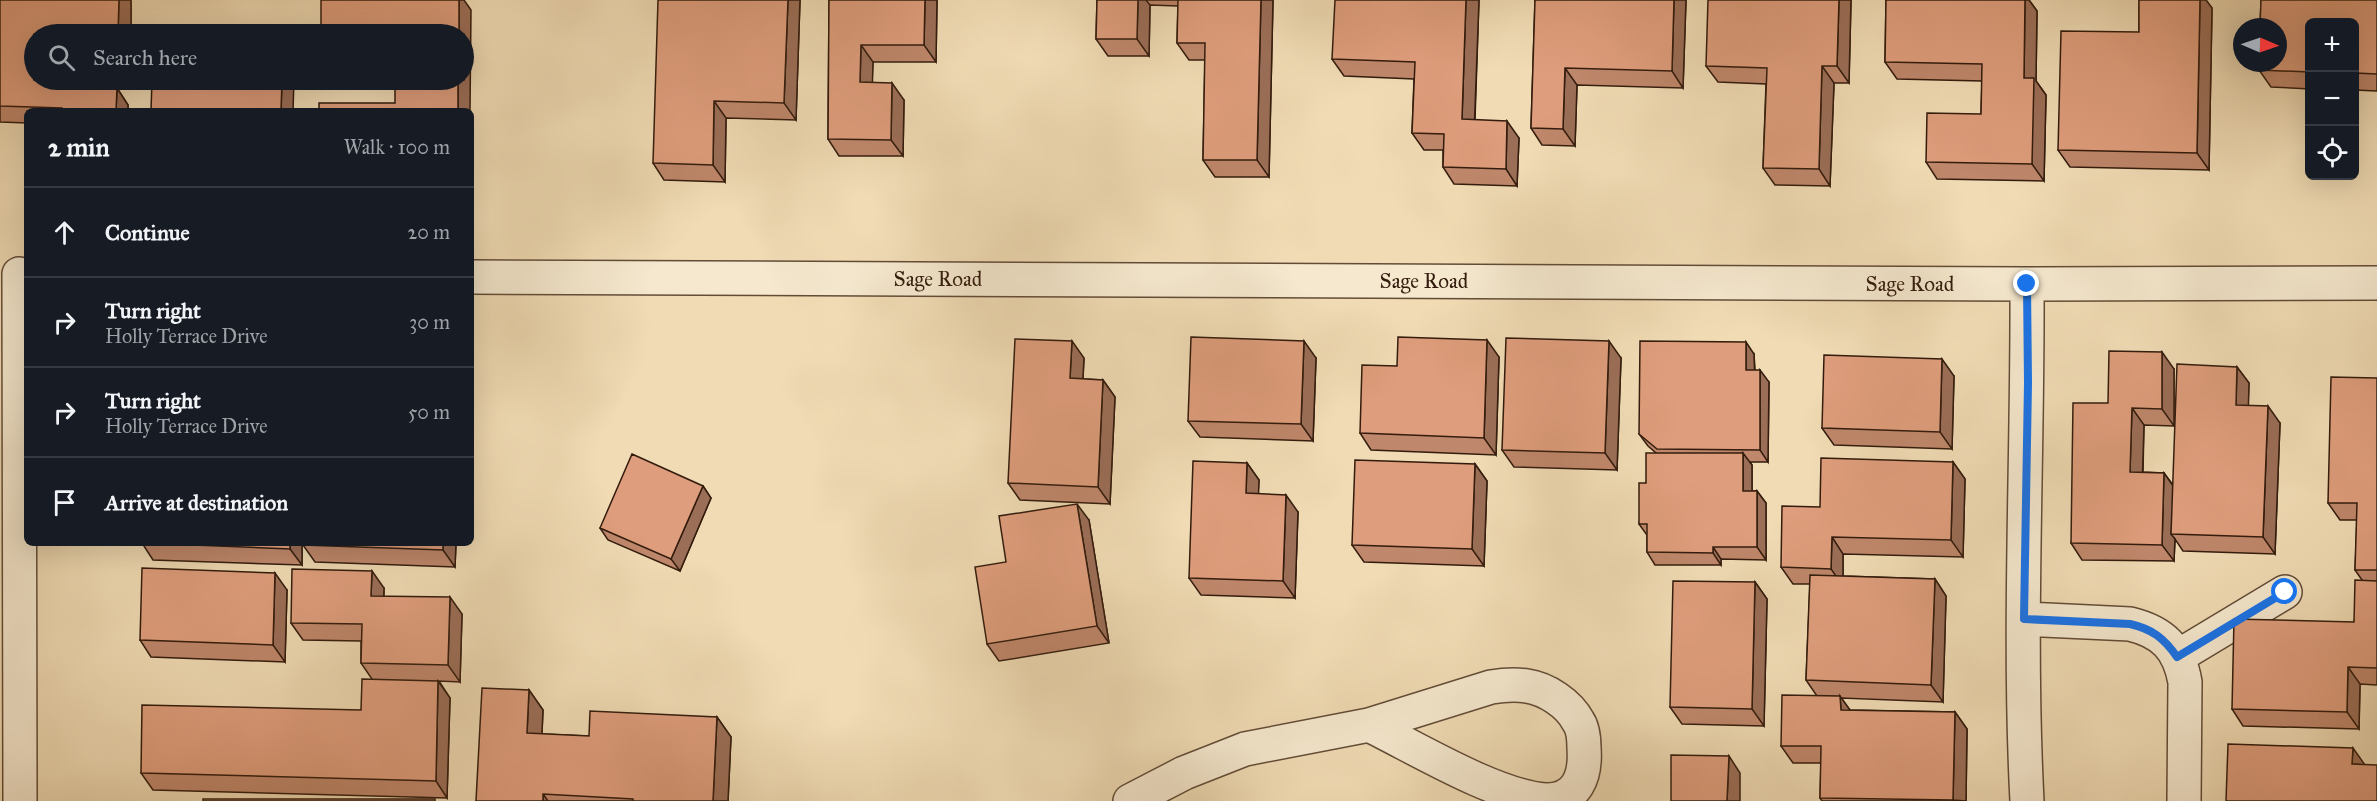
<!DOCTYPE html>
<meta charset="utf-8">
<style>
body{margin:0;font-family:"IM FELL Great Primer",serif;background:#242831;color:#f1f3f6}
.controls{position:absolute;right:18px;top:18px;display:grid;overflow:hidden;border-radius:9px;box-shadow:0 6px 24px #0002}
.controls button{width:54px;height:54px;display:grid;place-items:center;padding:0;border:0;border-bottom:2px solid #363941;background:#171b24;color:#f1f3f6;font:30px sans-serif}
.compass{position:absolute;left:2233px;top:18px;width:54px;height:54px;border-radius:50%;background:#171b24;box-shadow:0 6px 24px #0002;rotate:92deg}
.stop{position:absolute;width:18px;height:18px;margin:-14px;border:4px solid #1a73e8;border-radius:50%;background:#fff}
.stop.end{background:#1a73e8;border-color:#fff;box-shadow:0 2px 6px #0008}
.list{margin:0;padding:0;list-style:none}
h2{display:flex;justify-content:space-between;align-items:center;height:78px;margin:0;padding:0 24px;font-size:26px}
h2 small{font-size:20px;font-weight:400;color:#9ea1a6}
.list li{display:grid;grid-template-columns:39px 1fr auto;gap:18px;align-items:center;box-sizing:border-box;height:90px;padding:0 24px;border-top:2px solid #363941}
.list b{display:block;font-size:22px;white-space:nowrap}
.list p{margin:0;font-size:20px;white-space:nowrap;color:#9ea1a6}
.list em{font-size:20px;font-style:normal;color:#9ea1a6}
.icon{flex:none;width:33px;height:33px;fill:none;stroke:currentColor;stroke-width:2;stroke-linecap:round;stroke-linejoin:round}
.map{position:relative;flex:none;width:2377px;height:801px;overflow:hidden}
.search{position:absolute;background:#171b24;box-shadow:0 6px 24px #0002;left:24px;top:24px;width:450px;height:66px;display:flex;align-items:center;gap:15px;box-sizing:border-box;padding:0 21px;border-radius:33px;color:#9ea1a6;font-size:22px}
.panel{position:absolute;background:#171b24;box-shadow:0 6px 24px #0002;left:24px;top:108px;width:450px;height:438px;border-radius:9px}
.map>svg:first-child{display:block}
</style>
<div class="map">
<svg width="2377" height="801" viewBox="0 0 2377 801">
<rect width="100%" height="100%" fill="#f0dbb4"/>
<filter id="stains"><feTurbulence type="fractalNoise" baseFrequency=".00333" numOctaves="4"/><feColorMatrix values="0 0 0 0 .2 0 0 0 0 .09 0 0 0 0 .02 0 0 0 .5 -.17"/></filter>
<radialGradient id="worn" r=".72"><stop offset=".6" stop-color="#630" stop-opacity="0"/><stop offset="1" stop-color="#630" stop-opacity=".3"/></radialGradient>
<g fill="none" stroke-linecap="round" stroke-linejoin="round">
<g stroke="#624c37" stroke-width="36">
<path id="minor" d="M19,274L20,801
M471,277L2027,284L2377,283
M2027,284C2028,456 2018,629 2027,801
M2024,619L2130,624C2163,632 2179,648 2185,682L2184,801
M2177,657L2285,592
M1130,801L1184,773L1245,749L1369,725L1491,687C1503,685 1515,684 1527,686C1547,689 1569,704 1578,721C1583,728 1584,739 1584,748C1586,775 1578,801 1545,800C1495,796 1416,748 1369,725"/>
</g>
<use href="#minor" stroke="#f5e8ce" stroke-width="33"/>
</g>
<path fill="#bf876b" stroke="#331c0d" stroke-width="1.5" d="M0,0L131,1V34H34V80H104L103,88H117L128,105V111H27V123L0,122Z
M800,0L796,120L726,118L725,182L664,180L653,163Z
M829,0H937L936,62H873L872,82L904,100L903,156H839L828,139Z
M1097,0H1273L1269,177H1215L1203,160L1205,60H1189L1177,43L1178,6L1150,5L1149,56H1108L1096,39Z
M1479,0L1475,120L1519,138L1517,186L1454,184L1443,167V150H1424L1412,133L1414,79L1344,76L1332,59Z
M1535,0H1686L1683,88L1577,85L1575,146L1542,145L1531,128Z
M1851,0L1849,83H1834L1830,186L1775,185L1763,168L1766,84L1718,82L1706,66Z
M1886,0H2029L2037,11L2036,81L2046,95L2044,181L1937,179L1926,162L1981,114L1982,81L1897,79L1885,62Z
M2139,0H2206L2212,8L2209,170L2070,167L2058,150L2139,32Z
M2261,0H2377V91L2355,90V22H2310V89L2271,87L2259,70V63H2278V27H2260Z
M1754,354L1755,370L1769,382L1768,462H1750L1752,465V491H1757L1766,503V560L1721,559V565H1655L1647,552V535L1639,524L1646,483L1656,453L1648,446L1639,434Z
M1499,357L1496,455L1371,450L1360,433L1397,366Z
M1084,358L1083,379L1103,380L1115,397L1110,504L1020,500L1008,483Z
M1316,358L1313,441L1200,437L1188,421Z
M1621,358L1617,470L1514,467L1502,450Z
M2237,367L2249,383L2248,406L2280,423L2275,554L2183,551L2175,539L2174,561L2082,560L2071,543L2108,403L2174,369V426L2144,425L2143,472L2164,473L2173,485Z
M1954,376L1952,449L1834,445L1822,428Z
M2377,378V685L2360,684L2359,729L2243,726L2232,709L2354,622L2362,580L2355,570L2357,520H2340L2328,503Z
M1953,462L1965,479L1963,557L1843,554V576L1935,579L1946,596L1943,702L1841,698L1850,710L1955,712L1967,729L1966,801H1822L1820,798L1821,763H1793L1781,746L1817,696L1806,680L1810,584H1793L1781,567L1820,507Z
M1247,463L1259,480L1258,494L1298,512L1295,598L1201,595L1189,578Z
M1475,464L1487,481L1484,566L1364,562L1352,545Z
M703,486L711,498L680,571L608,540L600,528Z
M1089,520L1109,643L999,661L987,644L1006,562Z
M142,543H302V565L153,560Z
M456,543L455,567L315,562L303,545Z
M1755,582L1767,599L1764,726L1682,724L1670,707Z
M384,588V597L462,614L460,682L439,681L450,698L447,798L153,790L141,773L361,710L372,679L361,663V641L303,640L291,623Z
M287,590L285,662L151,657L140,640Z
M529,690L543,710L542,734L589,736L717,717L731,737L728,801H476Z"/>
<path fill="#9b6e57" stroke="#331c0d" stroke-width="1.5" d="M119,0H130L131,1V34H118Z
M459,0H464L471,10L470,111H458V80H464V34H459Z
M788,0H800L796,120L784,103Z
M925,0H937L936,62L924,45Z
M1138,0H1146L1150,5L1149,56L1137,39Z
M1261,0H1273L1269,177L1257,160Z
M1466,0H1479L1474,136L1462,119Z
M1674,0H1686L1683,88L1672,71Z
M1839,0H1851L1849,83L1837,66Z
M2025,0H2029L2037,11L2036,81L2046,95L2044,181L2032,164L2024,78Z
M2200,0H2206L2212,8L2209,170L2197,153Z
M861,45L873,62L872,99L860,82Z
M1822,66L1834,83L1830,186L1819,169Z
M1565,68L1577,85L1575,146L1563,129Z
M91,80H104L103,104L91,87Z
M282,80H294L293,111H281Z
M892,83L904,100L903,156L891,140Z
M117,88L128,105V111H116Z
M714,101L726,118L725,182L713,165Z
M1507,121L1519,138L1517,186L1506,169Z
M1487,340L1499,357L1496,455L1484,438Z
M1072,341L1084,358L1082,395L1070,378Z
M1304,341L1316,358L1313,441L1301,424Z
M1609,341L1621,358L1617,470L1605,453Z
M1746,342L1754,354L1755,382L1746,370Z
M2162,352L2174,369V426L2162,409Z
M1942,359L1954,376L1952,449L1940,432Z
M2237,367L2249,383L2248,422L2236,405Z
M1760,370L1769,382L1768,462L1760,450Z
M1103,380L1115,397L1110,504L1098,487Z
M2268,406L2280,423L2275,554L2263,537Z
M2132,408L2144,425L2142,489L2130,472Z
M1743,453L1752,465V504L1743,491Z
M1953,462L1965,479L1963,557L1951,540Z
M1247,463L1259,480L1258,510L1246,493Z
M1475,464L1487,481L1484,566L1472,549Z
M2164,473L2176,490L2171,534L2175,539L2174,561L2162,545Z
M703,486L711,498L680,571L671,559Z
M1757,491L1766,503V560L1757,547Z
M1286,495L1298,512L1295,598L1283,581Z
M1077,504L1089,520L1109,643L1097,626Z
M1832,537L1843,554V586L1831,569Z
M290,543H302V565L290,549Z
M443,543H456L455,567L443,550Z
M1713,547L1721,559V565L1713,553Z
M372,571L384,588L383,613L371,596Z
M275,573L287,590L285,662L273,645Z
M1935,579L1946,596L1943,702L1931,685Z
M1755,582L1767,599L1764,726L1752,709Z
M450,597L462,614L460,682L448,665Z
M2348,667L2360,684L2359,729L2347,712Z
M438,681L450,698L447,798L436,781Z
M529,690L543,710L541,753L527,733Z
M1840,696L1852,713L1841,710Z
M1955,712L1967,729L1966,801L1953,800Z
M717,717L731,737L728,801H713Z
M2353,748L2365,765L2352,764Z
M1729,756L1740,773V801H1727Z
M543,794L548,801H543Z"/>
<path fill="#de9d7c" stroke="#331c0d" stroke-width="1.5" d="M0,0H119L118,34H34V80H91V87L117,88L116,111H62V108L0,106Z
M321,0H459V34H321Z
M658,0H788L784,103L714,101L713,165L653,163Z
M829,0H925L924,45H861L860,82L892,83L891,140L828,139Z
M1097,0H1138L1137,39H1096Z
M1178,0H1261L1257,160H1203L1205,43H1177Z
M1335,0H1466L1462,119L1507,121L1506,169L1443,167L1444,134L1412,133L1415,62L1332,59Z
M1535,0H1674L1672,71L1565,68L1563,129L1531,128Z
M1708,0H1839L1837,66H1822L1819,169L1763,168L1767,68L1706,66Z
M1886,0H2025L2024,78H2034L2032,164L1926,162L1927,113L1981,114L1982,64L1885,62Z
M2139,0H2200L2197,153L2058,150L2061,31L2139,32Z
M2261,0H2377V74L2355,73V22H2310V72L2259,70V63H2278V27H2260Z
M152,80H282L281,111H151Z
M395,80H458V111H319V103H395Z
M1191,337L1304,341L1301,424L1188,421Z
M1398,337L1487,340L1484,438L1360,433L1362,365L1397,366Z
M1506,338L1609,341L1605,453L1502,450Z
M1015,339L1072,341L1070,378L1103,380L1098,487L1008,483Z
M1640,341L1746,342V370H1760V450L1657,449L1639,434Z
M2109,351L2162,352V409L2132,408L2130,472L2164,473L2162,545L2071,543L2073,403H2108Z
M1824,355L1942,359L1940,432L1822,428Z
M2177,364L2237,367L2236,405L2268,406L2263,537L2171,534Z
M2331,377L2377,378V570H2355L2357,503H2328Z
M1646,453H1743V491H1757V547H1713V553L1647,552V524H1639V483H1646Z
M632,454L703,486L671,559L600,528Z
M1821,458L1953,462L1951,540L1832,537L1831,569L1781,567L1782,506L1820,507Z
M1355,460L1475,464L1472,549L1352,545Z
M1193,461L1247,463L1246,493L1286,495L1283,581L1189,578Z
M1077,504L1097,626L987,644L975,567L1006,562L999,516Z
M142,543H290V549Z
M303,543H443V550L303,545Z
M142,568L275,573L273,645L140,640Z
M292,569L372,571L371,596L450,597L448,665L361,663L362,624L291,623Z
M1810,575L1935,579L1931,685L1806,680Z
M2355,580L2377,581V668L2348,667L2347,712L2232,709L2234,619L2354,622Z
M1673,581L1755,582L1752,709L1670,707Z
M362,679L438,681L436,781L141,773L142,705L361,710Z
M482,688L529,690L527,733L589,736L590,711L717,717L713,801H633V799L543,794V801H476Z
M1782,695L1840,696L1841,710L1955,712L1953,800L1820,798L1821,746H1781Z
M2228,744L2353,748L2352,764L2377,765V801H2226Z
M1671,755L1729,756L1727,801H1671Z
M203,799H435V801H203Z"/>
<g fill="none" stroke-linecap="round" stroke-linejoin="round">
<path stroke="#1a73e8" stroke-width="8" d="M2027,284L2028,383L2024,619L2130,624C2152,629 2164,638 2177,657L2285,592"/>
</g>
<g text-anchor="middle" stroke-width="4.5" stroke-linejoin="round" paint-order="stroke">
<g font-size="21" fill="#331c0d" stroke="#f5e8ce">
<text x="938" y="286">Sage Road</text>
<text x="1424" y="288">Sage Road</text>
<text x="1910" y="291">Sage Road</text>
</g>
</g>
<rect width="100%" height="100%" filter="url(#stains)"/>
<rect width="100%" height="100%" fill="url(#worn)"/>
</svg>
<div class="controls">
<button>+</button>
<button>−</button>
<button><svg class="icon" aria-label="locate" viewBox="0 0 24 24"><circle cx="12" cy="12" r="6"/><path d="M12 2v4M12 18v4M2 12h4M18 12h4"/></svg></button>
</div>
<svg class="compass" viewBox="-18 -18 36 36"><path d="M0-13l5 13h-10z" fill="#e53935"/><path d="M0 13l5-13h-10z" fill="#9ea1a6"/></svg>
<div class="stop" style="left:2285px;top:592px"></div>
<div class="stop end" style="left:2027px;top:284px"></div>
<div class="search"><svg class="icon" aria-label="search" viewBox="0 0 24 24"><circle cx="10" cy="10" r="6"/><path d="M15 15l6 6"/></svg>Search here</div>
<section class="panel">
<h2>2 min<small>Walk · 100 m</small></h2>
<ul class="list">
<li><svg class="icon" aria-label="ahead" viewBox="0 0 24 24"><path d="M12 20V5M6 11l6-6 6 6"/></svg><div><b>Continue</b></div><em>20 m</em></li>
<li><svg class="icon" aria-label="right" viewBox="0 0 24 24"><path d="M7 20v-9h11M14 6l5 5-5 5"/></svg><div><b>Turn right</b><p>Holly Terrace Drive</p></div><em>30 m</em></li>
<li><svg class="icon" aria-label="right" viewBox="0 0 24 24"><path d="M7 20v-9h11M14 6l5 5-5 5"/></svg><div><b>Turn right</b><p>Holly Terrace Drive</p></div><em>50 m</em></li>
<li><svg class="icon" aria-label="arrive" viewBox="0 0 24 24"><path d="M6 21V4h12l-3 4 3 4H6"/></svg><div><b>Arrive at destination</b></div></li>
</ul>
</section>
</div>
